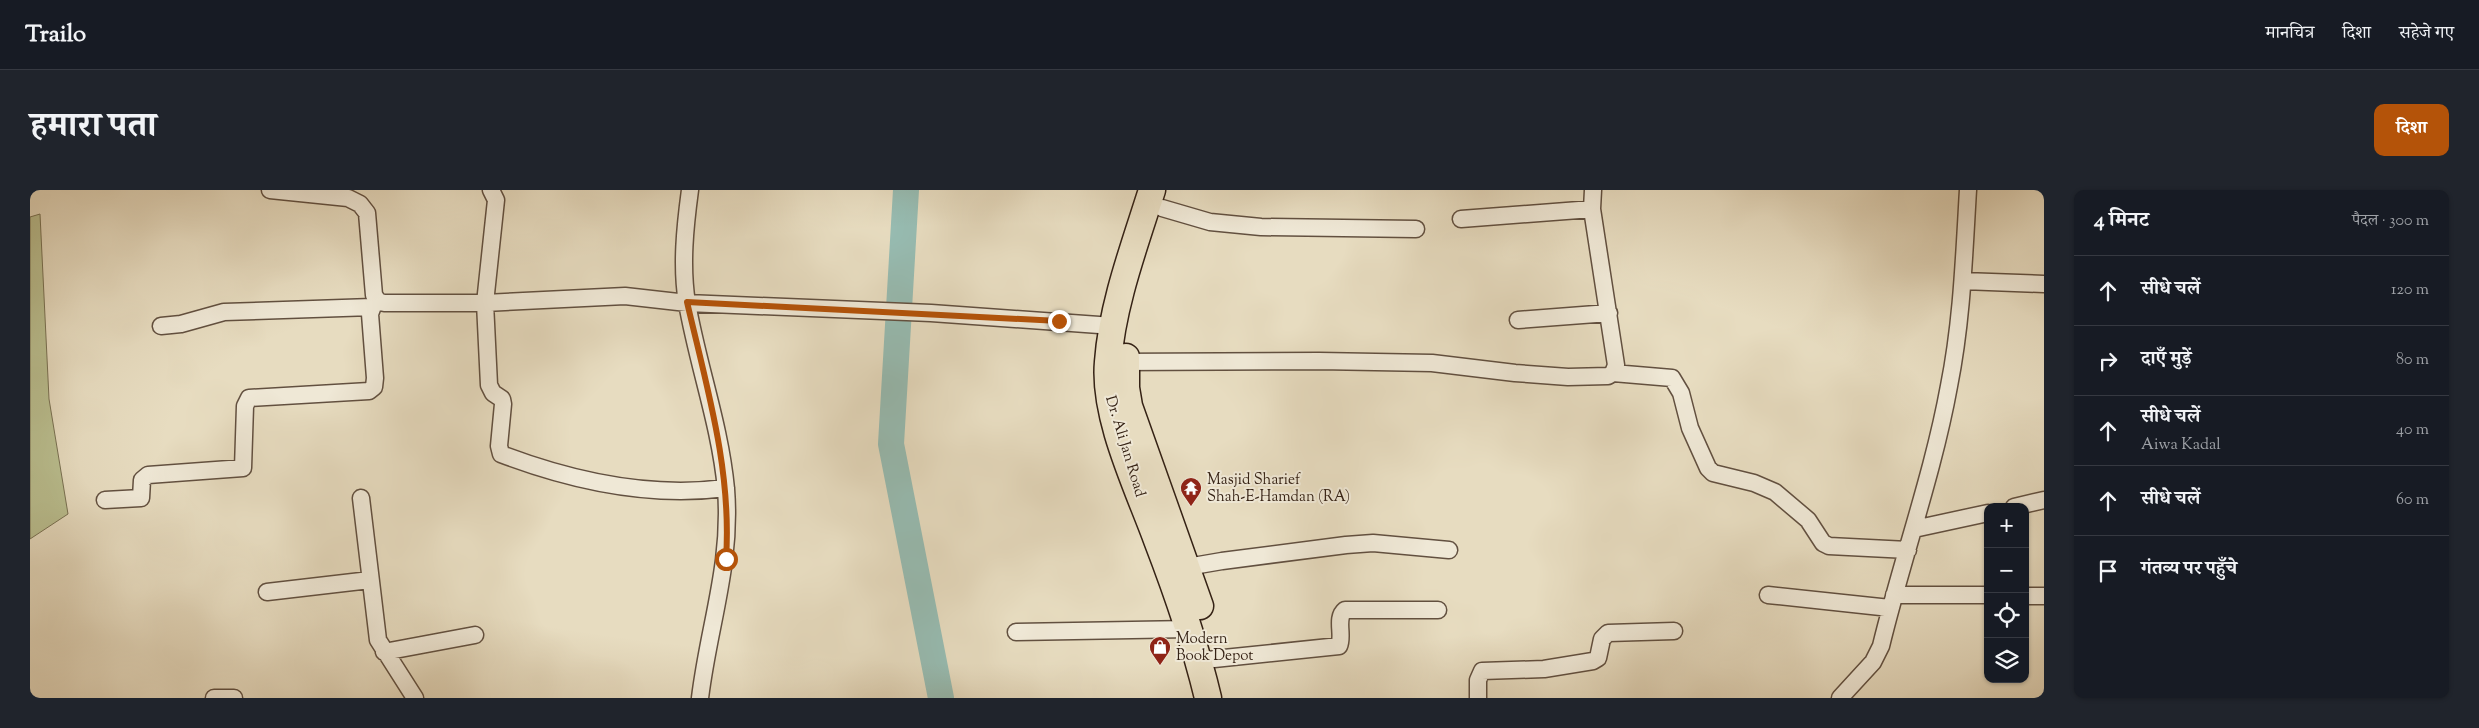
<!DOCTYPE html>
<html lang="hi">
<meta charset="utf-8">
<style>
body{margin:0;font-family:"Sorts Mill Goudy","Noto Serif Devanagari",serif;background:#20242c;color:#f1f3f6}
.controls{position:absolute;right:15px;bottom:15px;display:grid;overflow:hidden;border-radius:10px;box-shadow:0 1px 4px #0004}
.controls button{width:45px;height:45px;display:grid;place-items:center;padding:0;border:0;border-bottom:1px solid #363941;background:#171b24;color:#f1f3f6;font:25px sans-serif}
.stop{position:absolute;width:15px;height:15px;margin:-11px;border:4px solid #b45309;border-radius:50%;background:#fff}
.stop.end{background:#b45309;border-color:#fff;box-shadow:0 1px 5px #0008}
.list{margin:0;padding:0;list-style:none}
h2{display:flex;justify-content:space-between;align-items:center;height:65px;margin:0;padding:0 20px;font-size:21px}
h2 small{font-size:16px;font-weight:400;color:#9ea1a6}
.list li{display:grid;grid-template-columns:32px 1fr auto;gap:15px;align-items:center;box-sizing:border-box;height:70px;padding:0 20px;border-top:1px solid #363941}
.list b{display:block;font-size:19px;white-space:nowrap}
.list p{margin:0;font-size:16px;white-space:nowrap;color:#9ea1a6}
.list em{font-size:16px;font-style:normal;color:#9ea1a6}
.icon{flex:none;width:28px;height:28px;fill:none;stroke:currentColor;stroke-width:2;stroke-linecap:round;stroke-linejoin:round}
.map{position:relative;flex:none;width:2014px;height:508px;overflow:hidden;border-radius:10px}
header{display:flex;align-items:center;gap:30px;box-sizing:border-box;height:70px;padding:0 25px;background:#171b24;border-bottom:1px solid #363941}
header strong{font-size:24px}
nav{display:flex;gap:28px;margin-inline-start:auto;font-size:18px}
.intro{display:flex;align-items:center;justify-content:space-between;box-sizing:border-box;height:120px;padding:0 30px}
h1{margin:0;font-size:35px}
.button{padding:12px 22px;border-radius:10px;background:#b45309;color:#fff;font-size:18px;font-weight:700}
main{display:flex;gap:30px;padding:0 30px}
aside{flex:1;background:#171b24;border-radius:10px;box-shadow:0 1px 4px #0004}
.map>svg:first-child{display:block}
</style>
<header>
<strong>Trailo</strong>
<nav><a>मानचित्र</a><a>दिशा</a><a>सहेजे गए</a></nav>
</header>
<div class="intro"><h1>हमारा पता</h1><a class="button">दिशा</a></div>
<main>
<div class="map">
<svg width="2014" height="508" viewBox="0 0 2014 508">
<rect width="100%" height="100%" fill="#e7dcc0"/>
<filter id="stains"><feTurbulence type="fractalNoise" baseFrequency=".004" numOctaves="4"/><feColorMatrix values="0 0 0 0 .2 0 0 0 0 .09 0 0 0 0 .02 0 0 0 .5 -.17"/></filter>
<radialGradient id="worn" r=".72"><stop offset=".6" stop-color="#630" stop-opacity="0"/><stop offset="1" stop-color="#630" stop-opacity=".3"/></radialGradient>
<path fill="#babf90" stroke="#787052" d="M10,24L19,209L38,324L0,349V27Z"/>
<g fill="none" stroke-linecap="round" stroke-linejoin="round">
<path stroke="#97bcb2" stroke-width="26" d="M876,0L861,254L911,508"/>
<g stroke="#625040" stroke-width="19">
<path id="street" d="M240,0L318,8L330,14L337,23L344,105L348,111L354,113H455L595,106L657,113L901,123L1083,136
M461,0L466,10L455,113L459,195L463,203L472,209L473,214L469,256L471,264C542,291 620,308 696,298
M660,0C655,37 651,76 657,113C668,176 690,235 696,299C702,375 679,434 670,508
M1132,18L1180,32L1231,37L1386,39
M1431,29L1562,19
M1933,91L2014,94
M1488,130L1579,123
M131,136L151,134L194,122L342,117
M1087,172L1289,171L1402,173L1485,183L1538,187L1578,186L1583,183L1586,175L1562,19L1563,0
M1583,183L1642,188L1651,203L1660,238L1678,278L1683,283L1724,293L1745,302L1778,330L1793,353L1799,356L1878,360
M331,308L348,450L385,508
M75,310L111,308L112,290L118,285L213,278L215,216L219,208L339,201L344,197L345,188L340,124L346,108
M1984,317L2014,310
M1884,339L1958,323
M1157,377L1192,371L1316,355L1343,353L1419,360
M237,402L340,390
M1738,405L1860,418
M1864,405H1958
M1995,406H2014
M986,442L1160,439
M354,462L445,445
M1184,469L1309,456C1314,445 1305,428 1315,420H1408
M184,508H204
M1448,508V490L1452,481L1514,479L1563,471L1568,468L1572,449L1578,443L1644,441
M1810,508L1843,472L1851,456C1872,369 1903,284 1919,196C1932,131 1934,66 1938,0"/>
</g>
<g stroke="#352215" stroke-width="29">
<path id="primary" d="M1122,0C1105,54 1082,115 1078,172C1073,227 1108,298 1127,350C1147,402 1165,453 1178,508
M1096,167V198L1099,216L1170,416"/>
</g>
<use href="#street" stroke="#efe8d6" stroke-width="16"/>
<use href="#primary" stroke="#e7dcc0" stroke-width="26"/>
</g>
<g fill="none" stroke-linecap="round" stroke-linejoin="round">
<path stroke="#b45309" stroke-width="6" d="M696,369C702,281 677,198 657,112L1029,131"/>
</g>
<defs>
<g id="temple-pin" transform="scale(1.125)"><path d="M0 17L-7.5 6A9.5 9.5 0 1 1 7.5 6Z" fill="#8f2418" stroke="#efe8d6"/><path d="M0-6L5-2H3V0L6.5 2.5H4V6H1.5V3h-3V6H-4V2.5H-6.5L-3 0V-2H-5Z" fill="#fff"/></g>
<g id="shop-pin" transform="scale(1.125)"><path d="M0 17L-7.5 6A9.5 9.5 0 1 1 7.5 6Z" fill="#8f2418" stroke="#efe8d6"/><path d="M-5-2.5h2.3a2.7 3.5 0 0 1 5.4 0H5L5.5 6h-11ZM-1.5-2.5h3a1.5 2.3 0 0 0-3 0Z" fill="#fff"/></g>
</defs>
<g fill-rule="evenodd">
<use href="#temple-pin" x="1161" y="298"/>
<use href="#shop-pin" x="1130" y="457"/>
</g>
<g text-anchor="middle" stroke-width="4" stroke-linejoin="round" paint-order="stroke">
<g font-size="15" fill="#352215" stroke="#efe8d6">
<text transform="translate(1096 256) rotate(73)" y="5">Dr. Ali Jan Road</text>
</g>
<g font-size="15" fill="#352215" stroke="#efe8d6" text-anchor="start">
<text x="1177" y="294">Masjid Sharief<tspan x="1177" dy="17">Shah-E-Hamdan (RA)</tspan></text>
<text x="1146" y="453">Modern<tspan x="1146" dy="17">Book Depot</tspan></text>
</g>
</g>
<rect width="100%" height="100%" filter="url(#stains)"/>
<rect width="100%" height="100%" fill="url(#worn)"/>
</svg>
<div class="controls">
<button>+</button>
<button>−</button>
<button><svg class="icon" aria-label="locate" viewBox="0 0 24 24"><circle cx="12" cy="12" r="6"/><path d="M12 2v4M12 18v4M2 12h4M18 12h4"/></svg></button>
<button><svg class="icon" aria-label="layers" viewBox="0 0 24 24"><path d="M12 4l9 5-9 5-9-5zM3 14l9 5 9-5"/></svg></button>
</div>
<div class="stop" style="left:696px;top:369px"></div>
<div class="stop end" style="left:1029px;top:131px"></div>
</div>
<aside>
<h2>4 मिनट<small>पैदल · 300 m</small></h2>
<ul class="list">
<li><svg class="icon" aria-label="ahead" viewBox="0 0 24 24"><path d="M12 20V5M6 11l6-6 6 6"/></svg><div><b>सीधे चलें</b></div><em>120 m</em></li>
<li><svg class="icon" aria-label="right" viewBox="0 0 24 24"><path d="M7 20v-9h11M14 6l5 5-5 5"/></svg><div><b>दाएँ मुड़ें</b></div><em>80 m</em></li>
<li><svg class="icon" aria-label="ahead" viewBox="0 0 24 24"><path d="M12 20V5M6 11l6-6 6 6"/></svg><div><b>सीधे चलें</b><p>Aiwa Kadal</p></div><em>40 m</em></li>
<li><svg class="icon" aria-label="ahead" viewBox="0 0 24 24"><path d="M12 20V5M6 11l6-6 6 6"/></svg><div><b>सीधे चलें</b></div><em>60 m</em></li>
<li><svg class="icon" aria-label="arrive" viewBox="0 0 24 24"><path d="M6 21V4h12l-3 4 3 4H6"/></svg><div><b>गंतव्य पर पहुँचे</b></div></li>
</ul>
</aside>
</main>
